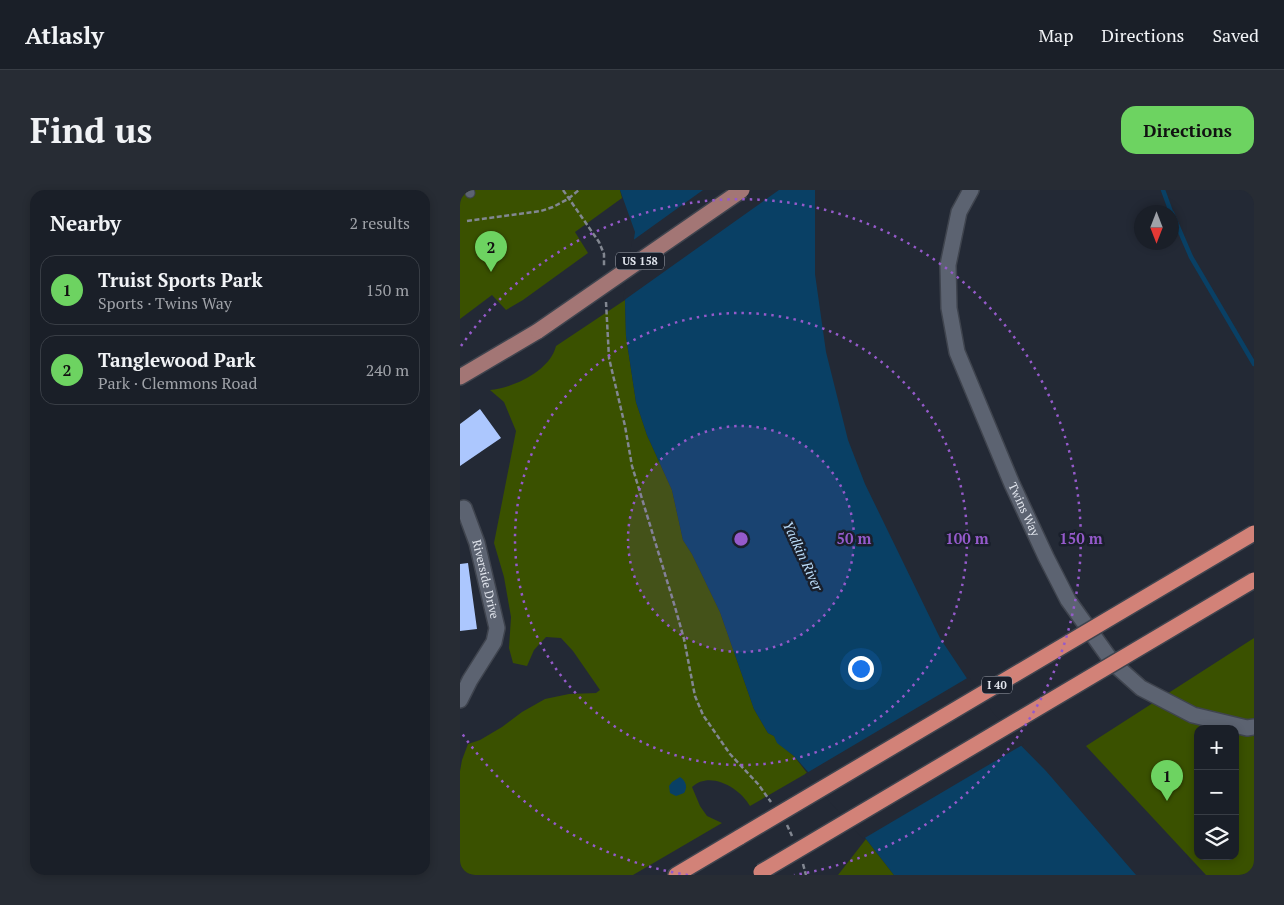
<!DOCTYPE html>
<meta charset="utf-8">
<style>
body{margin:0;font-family:"PT Serif",serif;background:#272c34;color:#f1f3f6}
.controls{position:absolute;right:15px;bottom:15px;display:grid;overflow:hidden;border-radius:10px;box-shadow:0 2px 8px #0003}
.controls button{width:45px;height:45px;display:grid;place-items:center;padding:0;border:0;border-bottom:1px solid #383d45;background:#1a1f28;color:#f1f3f6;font:25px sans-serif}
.compass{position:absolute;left:674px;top:15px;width:45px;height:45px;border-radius:50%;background:#1a1f28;box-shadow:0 2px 8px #0003;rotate:180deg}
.you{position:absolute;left:400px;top:478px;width:18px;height:18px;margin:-12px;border:4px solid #fff;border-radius:50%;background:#1a73e8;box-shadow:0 0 0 8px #1a73e833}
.badge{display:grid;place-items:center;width:32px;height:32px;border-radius:50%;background:#6dd361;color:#111;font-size:16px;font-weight:700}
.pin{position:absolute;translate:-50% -41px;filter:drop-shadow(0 1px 2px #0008)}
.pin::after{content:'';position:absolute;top:26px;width:18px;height:15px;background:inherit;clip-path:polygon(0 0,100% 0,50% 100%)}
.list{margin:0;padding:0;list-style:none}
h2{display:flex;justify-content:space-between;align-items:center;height:65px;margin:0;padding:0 20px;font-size:21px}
h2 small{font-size:16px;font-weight:400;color:#9fa2a8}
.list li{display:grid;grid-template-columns:32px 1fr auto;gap:15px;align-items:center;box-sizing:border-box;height:70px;margin:0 10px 10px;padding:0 10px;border:1px solid #383d45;border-radius:15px}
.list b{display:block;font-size:19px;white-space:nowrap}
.list p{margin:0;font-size:16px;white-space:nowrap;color:#9fa2a8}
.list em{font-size:16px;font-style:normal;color:#9fa2a8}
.icon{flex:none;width:28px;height:28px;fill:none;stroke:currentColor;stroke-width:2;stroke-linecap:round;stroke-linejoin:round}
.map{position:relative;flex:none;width:794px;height:685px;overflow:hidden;border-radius:15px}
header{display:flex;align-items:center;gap:30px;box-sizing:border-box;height:70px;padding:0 25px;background:#1a1f28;border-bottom:1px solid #383d45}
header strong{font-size:24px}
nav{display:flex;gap:28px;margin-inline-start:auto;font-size:18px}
.intro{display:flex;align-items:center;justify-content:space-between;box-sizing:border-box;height:120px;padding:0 30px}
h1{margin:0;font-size:35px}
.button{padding:12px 22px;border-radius:15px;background:#6dd361;color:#111;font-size:18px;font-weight:700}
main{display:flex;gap:30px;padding:0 30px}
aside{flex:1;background:#1a1f28;border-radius:15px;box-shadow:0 2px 8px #0003}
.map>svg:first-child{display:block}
</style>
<header>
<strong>Atlasly</strong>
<nav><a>Map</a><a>Directions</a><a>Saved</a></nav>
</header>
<div class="intro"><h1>Find us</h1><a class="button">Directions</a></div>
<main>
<aside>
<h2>Nearby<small>2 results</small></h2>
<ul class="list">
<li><span class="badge">1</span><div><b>Truist Sports Park</b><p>Sports · Twins Way</p></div><em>150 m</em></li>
<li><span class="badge">2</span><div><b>Tanglewood Park</b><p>Park · Clemmons Road</p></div><em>240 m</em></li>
</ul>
</aside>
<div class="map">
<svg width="794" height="685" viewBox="0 0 794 685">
<rect width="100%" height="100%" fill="#232935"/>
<path fill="#3a5100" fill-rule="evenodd" d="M0,0H160L162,8L115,42L128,63L63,110L46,120L32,105L0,129Z
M165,110L166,146L176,212L187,245L212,300L223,350L232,364L260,422L294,519L308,543L314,546L318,553L334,566L347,583L290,616C280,598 250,580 232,597L240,616L247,626L262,633L173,685H0V581L2,570L8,554L20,550L42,537L62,522L85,509L109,504L136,503L140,500L113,461L101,448L86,447L74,460L67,476L53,473L49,458L51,427L44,387L34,353L56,241L44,212L30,200C53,198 90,181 96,156Z
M794,448V685H746L626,556ZM738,539H775V666H738Z
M406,649L434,685H378Z"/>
<path fill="#094065" d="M160,0H355V84L366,162L388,250L405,294L480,448L532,526L586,581L676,685H434L396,636L334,566L317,553L314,546L308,543L294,519L260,422L232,364L223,350L212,300L187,245L176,212L166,146L165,111L175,42Z
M220,587C226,591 228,597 224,603L216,606L210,603L209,596L212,592Z"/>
<path fill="#232935" d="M243,0H319L163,111L172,51Z
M509,487L534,524L564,554L403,649L345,584Z"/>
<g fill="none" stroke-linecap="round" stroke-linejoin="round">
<path stroke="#094065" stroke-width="4.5" d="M703,0L711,22
M712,23L731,67L794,174"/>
</g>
<path fill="#acc7fe" d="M20,219L41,248L0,276V234Z
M8,373L17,439L0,441V374Z"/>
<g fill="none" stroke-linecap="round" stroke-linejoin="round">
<g stroke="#3f444e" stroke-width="11">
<path id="service" d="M9,0L10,3"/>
</g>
<g stroke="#3f444e" stroke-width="18">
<g id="minor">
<path id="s1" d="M511,0L499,22L488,75L489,118L497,162L552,294L586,367L608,410L653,473L681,498L733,525L787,538L794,537"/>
<path id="s2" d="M0,320L4,318L17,353L37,438L34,452L10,490L0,510"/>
</g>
</g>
<g stroke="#3f444e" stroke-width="18">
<path id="primary" d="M0,187L78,141"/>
</g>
<g stroke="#3f444e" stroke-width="18">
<path id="motorway" d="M216,685L280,647"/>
</g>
<path stroke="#828791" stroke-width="2.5" stroke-dasharray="5 2.5" stroke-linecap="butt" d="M103,0L139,52L144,64V76
M7,31L81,21L93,17L108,9L119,0
M146,112L149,168L165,236L172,276L215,417L224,449L235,506L243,525L270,564L298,594L311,612
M327,635L332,646
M343,674L346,685"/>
<use href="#service" stroke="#5c6371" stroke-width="9"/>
<use href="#minor" stroke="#5c6371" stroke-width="15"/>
<use href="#primary" stroke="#a37675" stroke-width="15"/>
<use href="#motorway" stroke="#d28278" stroke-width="15"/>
<g stroke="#3f444e" stroke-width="18" stroke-linecap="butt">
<path id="primary-bridge" d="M78,141L282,0"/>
</g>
<g stroke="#3f444e" stroke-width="18" stroke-linecap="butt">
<path id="motorway-bridge" d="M280,647L794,343
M301,682L794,390"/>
</g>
<use href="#primary-bridge" stroke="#a37675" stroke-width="15"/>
<use href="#motorway-bridge" stroke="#d28278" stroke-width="15"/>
</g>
<circle cx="281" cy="349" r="113" fill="#955acb" fill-opacity=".12"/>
<g fill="none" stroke="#955acb" stroke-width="2.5" stroke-dasharray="2.5 5">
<circle cx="281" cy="349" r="113"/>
<circle cx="281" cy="349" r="226"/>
<path d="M228 685A340 340 0 0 1 1 542M1 156A340 340 0 1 1 334 685"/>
</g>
<g text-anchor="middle" stroke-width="5" stroke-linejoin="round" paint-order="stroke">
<g fill="#191f2b" stroke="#a6aab4" stroke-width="1">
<rect x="156" y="62.5" width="48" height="17" rx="4"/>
<rect x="522" y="486.5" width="30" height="17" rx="4"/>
</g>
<g font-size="11" font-weight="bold" fill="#e2e6ee">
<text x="180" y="75">US 158</text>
<text x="537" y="499">I 40</text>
</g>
<g font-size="12" fill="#e2e6ee" stroke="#191f2b">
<text dy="4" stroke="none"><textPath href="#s1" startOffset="338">Twins Way</textPath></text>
<text dy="4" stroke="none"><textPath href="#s2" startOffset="79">Riverside Drive</textPath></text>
</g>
<g font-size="14" font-style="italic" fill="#bbddfa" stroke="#191f2b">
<text transform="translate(343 366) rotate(65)" y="5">Yadkin River</text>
</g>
</g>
<circle cx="281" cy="349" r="8" fill="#955acb" stroke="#191f2b" stroke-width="2.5"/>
<g font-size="15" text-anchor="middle" font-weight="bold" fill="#955acb" stroke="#191f2b" stroke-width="5" stroke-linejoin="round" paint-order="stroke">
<text x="394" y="354">50 m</text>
<text x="507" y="354">100 m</text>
<text x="621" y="354">150 m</text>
</g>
</svg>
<div class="controls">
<button>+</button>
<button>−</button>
<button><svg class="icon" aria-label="layers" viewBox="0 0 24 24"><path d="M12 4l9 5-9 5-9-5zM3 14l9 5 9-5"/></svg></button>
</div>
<svg class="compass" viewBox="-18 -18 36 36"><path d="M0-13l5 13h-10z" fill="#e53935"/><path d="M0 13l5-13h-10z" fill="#9fa2a8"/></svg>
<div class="you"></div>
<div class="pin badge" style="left:707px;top:611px">1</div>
<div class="pin badge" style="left:31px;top:82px">2</div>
</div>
</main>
